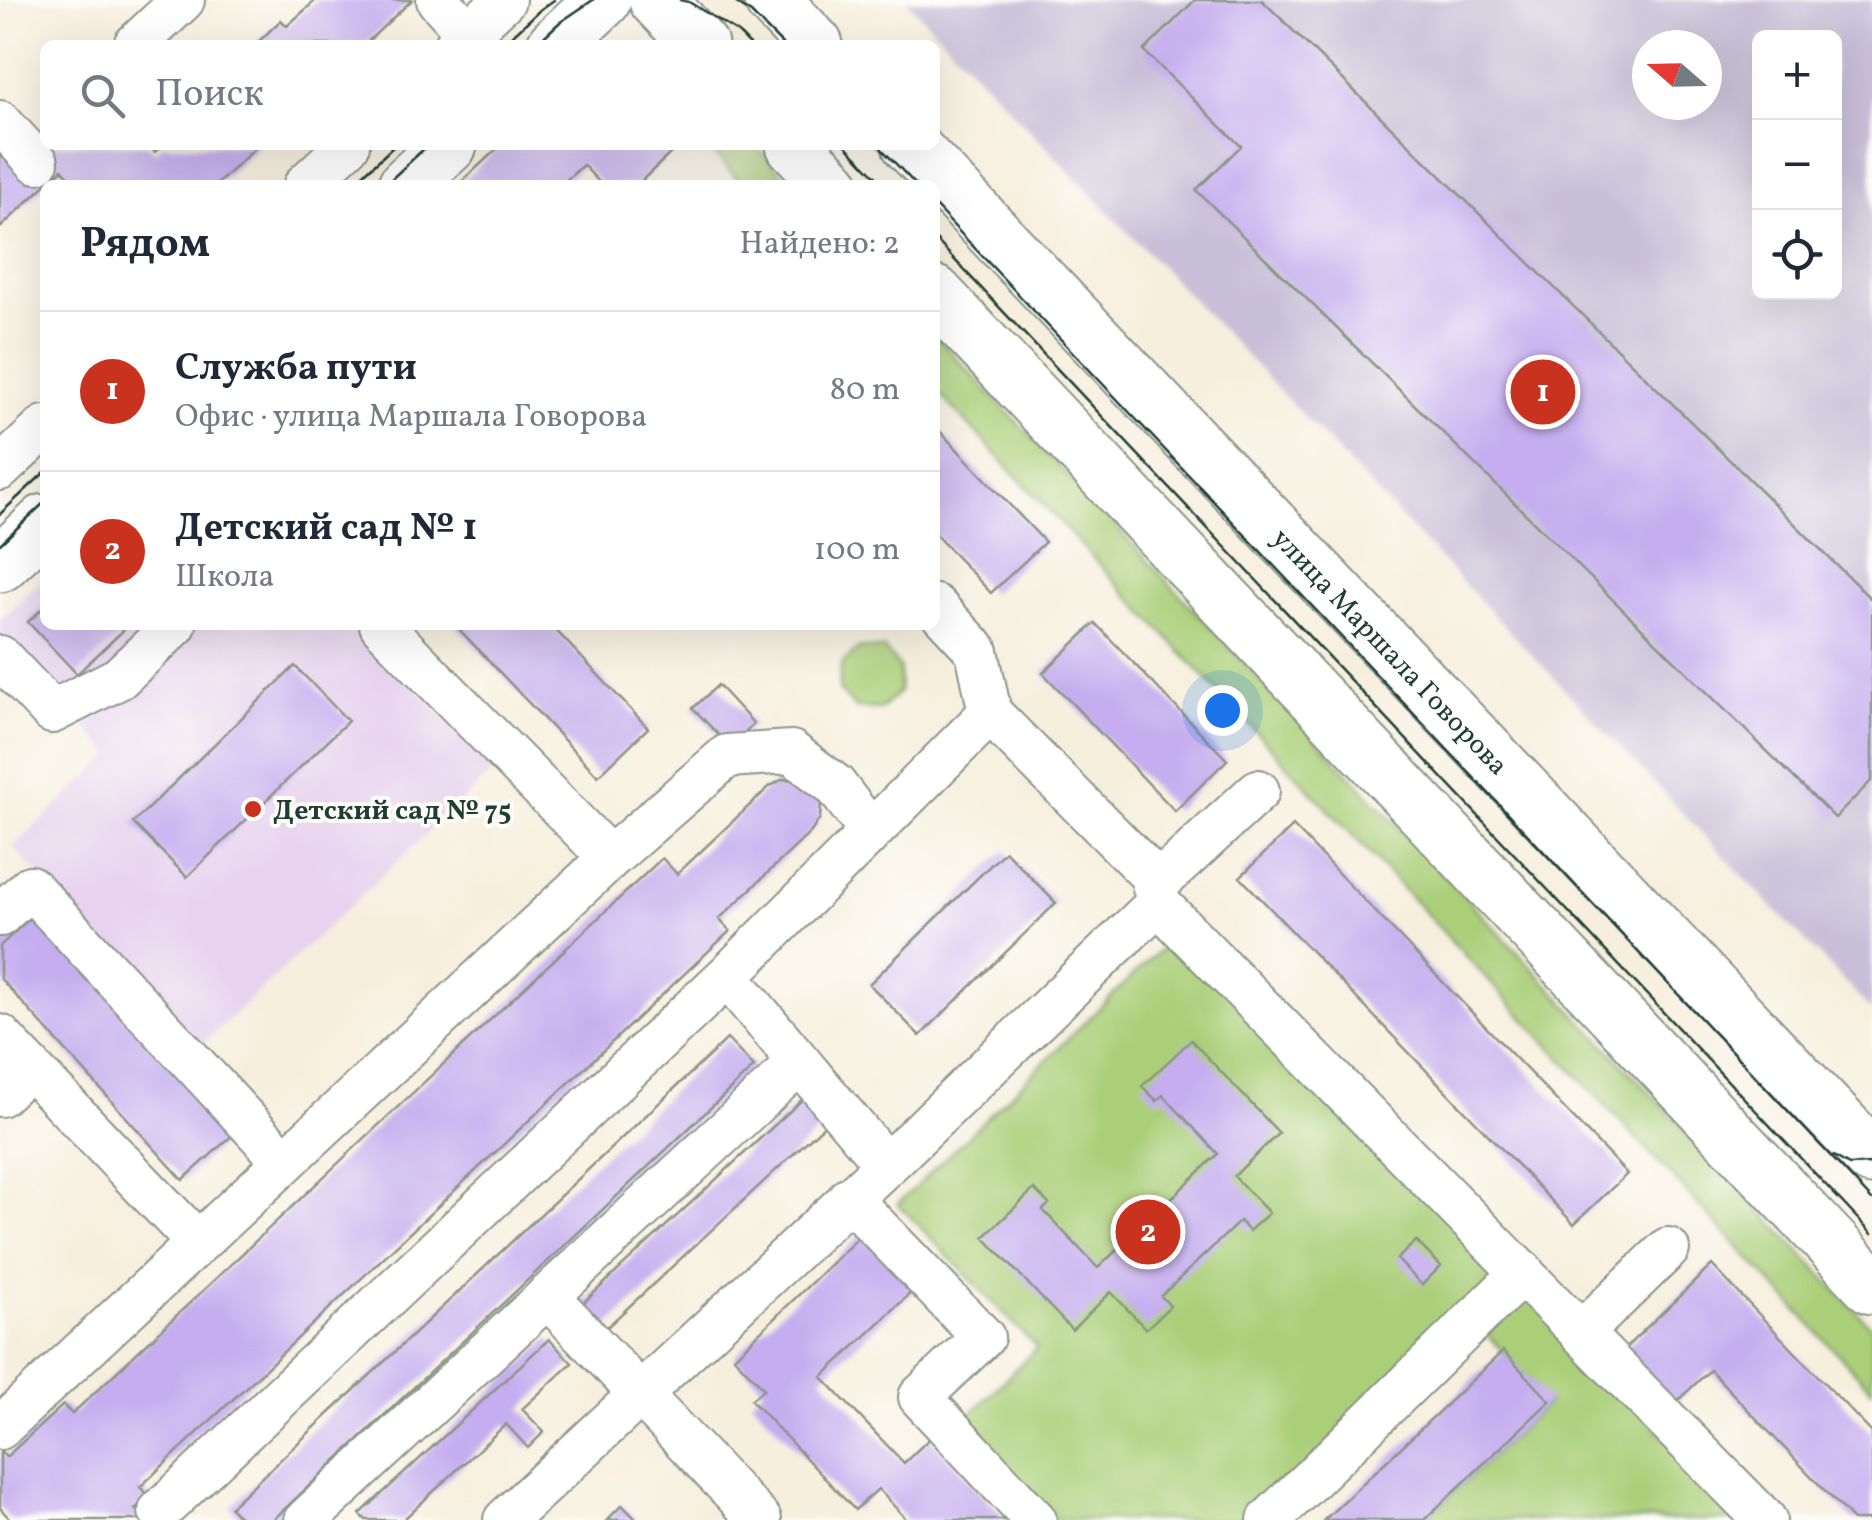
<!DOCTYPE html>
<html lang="ru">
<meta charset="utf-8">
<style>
body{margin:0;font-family:Vollkorn,serif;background:#f6f6f7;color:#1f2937}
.controls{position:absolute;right:30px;top:30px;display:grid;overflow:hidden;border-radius:15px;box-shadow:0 10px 40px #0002}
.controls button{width:90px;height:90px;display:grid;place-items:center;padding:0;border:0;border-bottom:2px solid #e0e1e3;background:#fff;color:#1f2937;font:50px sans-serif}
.compass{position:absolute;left:1632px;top:30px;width:90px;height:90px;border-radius:50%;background:#fff;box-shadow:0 10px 40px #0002;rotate:290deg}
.you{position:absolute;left:1222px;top:710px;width:35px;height:35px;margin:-25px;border:8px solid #fff;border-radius:50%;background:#1a73e8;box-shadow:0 0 0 15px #1a73e833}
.badge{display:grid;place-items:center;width:65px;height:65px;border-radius:50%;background:#c8321e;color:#fff;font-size:32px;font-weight:700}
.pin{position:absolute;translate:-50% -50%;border:5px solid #fff;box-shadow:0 2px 10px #0006}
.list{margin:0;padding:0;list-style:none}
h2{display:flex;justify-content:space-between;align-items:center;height:130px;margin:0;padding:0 40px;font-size:42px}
h2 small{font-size:32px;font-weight:400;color:#747a83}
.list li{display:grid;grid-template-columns:65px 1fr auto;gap:30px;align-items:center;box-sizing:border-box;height:160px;padding:0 40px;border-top:2px solid #e0e1e3}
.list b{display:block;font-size:38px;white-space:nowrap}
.list p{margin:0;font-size:32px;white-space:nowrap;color:#747a83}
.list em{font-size:32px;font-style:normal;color:#747a83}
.icon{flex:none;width:55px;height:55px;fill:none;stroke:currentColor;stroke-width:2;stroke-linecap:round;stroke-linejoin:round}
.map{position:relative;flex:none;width:1872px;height:1520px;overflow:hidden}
.search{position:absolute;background:#fff;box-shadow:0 10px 40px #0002;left:40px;top:40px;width:900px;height:110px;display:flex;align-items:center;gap:25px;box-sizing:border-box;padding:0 35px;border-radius:15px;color:#747a83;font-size:38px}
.panel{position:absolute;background:#fff;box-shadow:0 10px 40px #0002;left:40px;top:180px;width:900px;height:450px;border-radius:15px}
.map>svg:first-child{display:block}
</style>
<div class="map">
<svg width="1872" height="1520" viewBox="0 0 1872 1520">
<rect width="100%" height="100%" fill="#fdfcf7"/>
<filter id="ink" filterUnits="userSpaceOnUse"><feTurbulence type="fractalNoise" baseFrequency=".01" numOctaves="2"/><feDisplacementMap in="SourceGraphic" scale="20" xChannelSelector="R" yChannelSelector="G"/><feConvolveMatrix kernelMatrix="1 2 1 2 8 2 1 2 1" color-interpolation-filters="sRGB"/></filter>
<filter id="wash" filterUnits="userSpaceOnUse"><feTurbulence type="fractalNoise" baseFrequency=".0048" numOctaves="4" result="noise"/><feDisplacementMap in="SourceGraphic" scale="40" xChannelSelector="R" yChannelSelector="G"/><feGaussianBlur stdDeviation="2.25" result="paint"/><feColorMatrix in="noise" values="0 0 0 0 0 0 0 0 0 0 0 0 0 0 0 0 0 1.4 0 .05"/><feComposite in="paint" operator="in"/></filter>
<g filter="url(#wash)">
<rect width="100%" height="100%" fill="#f7efde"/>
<path fill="#e7d2ef" d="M45,577V625H358L494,771L199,1047L13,847L112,755L0,634V619Z"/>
<path fill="#c8bfd8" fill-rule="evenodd" d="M906,0H1872V1011ZM1760,38H1834V292H1760ZM1647,45H1707V105H1647Z"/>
<path fill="#abcf79" stroke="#658656" stroke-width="2.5" d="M706,145H755L793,185H744Z
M935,335L1872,1328V1390L935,389Z
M859,648L884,649L900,668L899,692L881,709L856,708L839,690L841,665Z
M1176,934L1508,1269L1253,1520H1053L960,1425L1037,1348L898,1204Z
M1524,1292L1745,1520H1424L1549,1402L1486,1333Z"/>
<g id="blocks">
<path fill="#c5adef" d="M316,0H412L364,45H255L281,20L287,26Z
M1195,0H1262L1872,600V780L1835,818L1196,190L1241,146L1144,51Z
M0,140L50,145H148L155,152L163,145H259L216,185H77L62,169L0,228Z
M501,145H664L671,153L637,185H602L583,165L561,185H458Z
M935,426L1045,542L991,593L935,534Z
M45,606V625H129L77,674L28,622Z
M1095,623L1227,760L1175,811L1043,673Z
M455,625H551L648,728L598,776Z
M295,666L348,721L187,877L133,823Z
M718,685L754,724L730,747L693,708Z
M783,779L799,780L813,788L821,802L820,818L811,832L719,919L730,931L140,1487L149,1496L135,1509L145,1520H11L0,1508V1451L6,1457L63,1405L72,1414L662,858L677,874L769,787Z
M1293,826L1627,1174L1574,1224L1240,877Z
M1005,851L1056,903L920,1036L869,984Z
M36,912L236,1132L183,1180L0,978V946Z
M727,1039L754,1067L273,1520H242L230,1507Z
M1191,1040L1279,1133L1234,1176L1269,1213L1249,1231L1240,1221L1161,1296L1170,1306L1146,1329L1111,1292L1072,1330L984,1237L1034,1189L1049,1204L1043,1210L1098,1268L1218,1154L1163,1095L1157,1101L1142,1086Z
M807,1095L830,1120L605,1329L582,1304Z
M863,1233L916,1288L822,1377L904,1463L930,1438L1007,1520H907L878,1489L855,1510L751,1400L764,1389L734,1357Z
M1416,1241L1441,1266L1422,1285L1397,1259Z
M1712,1265L1872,1433V1520H1853L1710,1370L1673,1405L1622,1351Z
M549,1339L572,1363L522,1409L544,1432L528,1448L506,1424L403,1520H366L360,1514Z
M1503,1351L1550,1401L1424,1520H1324Z
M622,1505L637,1520H607Z"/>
</g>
</g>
<g filter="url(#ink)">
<use href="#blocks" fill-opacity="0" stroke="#8b9689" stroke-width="2.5"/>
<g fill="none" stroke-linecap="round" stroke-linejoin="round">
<g stroke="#8b9689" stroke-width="46">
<path id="minor" d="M438,0L468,33
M135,45L183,0
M456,45L504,0
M0,122L37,162
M305,185L348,145
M0,469L45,427
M935,606L977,651L990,713L1151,875L1158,903
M381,625L610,858
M0,657L52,712L119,678L175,625
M871,832L990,713
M1154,887L1258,791
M0,915L30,887L284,1161
M0,1036L198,1243
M0,1095L30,1067
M849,1198L983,1337L920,1397L1035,1520
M547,1296L760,1520
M1582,1332L1668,1249
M0,1428L610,858L727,756L791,752L835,785L871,832L727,976L886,1165
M160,1511L727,976
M306,1520L799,1063
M505,1520L897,1155L1158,903L1765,1520
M1269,1520L1523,1272"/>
</g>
<g stroke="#8b9689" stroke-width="59">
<g id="major">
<path d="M657,0L700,45"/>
<path d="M772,0L815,45"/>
<path d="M555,45L603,0"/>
<path d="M794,145L832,185"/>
<path id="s1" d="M910,145L1872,1157"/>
<path d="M406,185L449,145"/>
<path d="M935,294L1872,1286"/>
<path d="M0,564L45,522"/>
</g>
</g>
<use href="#minor" stroke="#fff" stroke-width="42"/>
<use href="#major" stroke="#fff" stroke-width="55"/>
<path stroke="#1f3d34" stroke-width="2.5" d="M680,0L689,2L737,32L750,45
M732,0L751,13L783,45
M502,45L541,9L554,0
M535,45L559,23L593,0
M846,145L884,185
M878,145L916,185
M352,185L395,145
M385,185L428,145
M935,206L1872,1200
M935,239L1872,1234
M0,514L45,472
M0,544L45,502
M1834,1156L1849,1165L1872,1164"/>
</g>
</g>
<circle fill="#c8321e" stroke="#fdfcf7" stroke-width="4" cx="253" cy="809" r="10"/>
<g text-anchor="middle" stroke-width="8" stroke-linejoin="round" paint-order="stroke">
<g font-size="28" fill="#1f3d34" stroke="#fdfcf7">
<text dy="10" stroke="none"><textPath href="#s1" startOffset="698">улица Маршала Говорова</textPath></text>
</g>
<g font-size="28" font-weight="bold" fill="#1f3d34" stroke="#fdfcf7" text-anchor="start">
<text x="273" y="819">Детский сад № 75</text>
</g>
</g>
</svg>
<div class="controls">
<button>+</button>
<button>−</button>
<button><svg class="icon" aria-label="locate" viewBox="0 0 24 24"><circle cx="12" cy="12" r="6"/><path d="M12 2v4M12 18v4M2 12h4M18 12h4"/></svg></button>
</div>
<svg class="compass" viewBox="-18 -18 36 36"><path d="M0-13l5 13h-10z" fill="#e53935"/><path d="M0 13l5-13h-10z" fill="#747a83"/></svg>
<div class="you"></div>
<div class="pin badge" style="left:1543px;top:392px">1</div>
<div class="pin badge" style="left:1148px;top:1232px">2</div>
<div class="search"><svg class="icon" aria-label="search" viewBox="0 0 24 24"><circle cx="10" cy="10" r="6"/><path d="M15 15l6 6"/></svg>Поиск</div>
<section class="panel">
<h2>Рядом<small>Найдено: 2</small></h2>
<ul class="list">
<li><span class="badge">1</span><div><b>Служба пути</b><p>Офис · улица Маршала Говорова</p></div><em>80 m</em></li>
<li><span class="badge">2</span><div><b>Детский сад № 1</b><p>Школа</p></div><em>100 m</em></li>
</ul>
</section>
</div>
